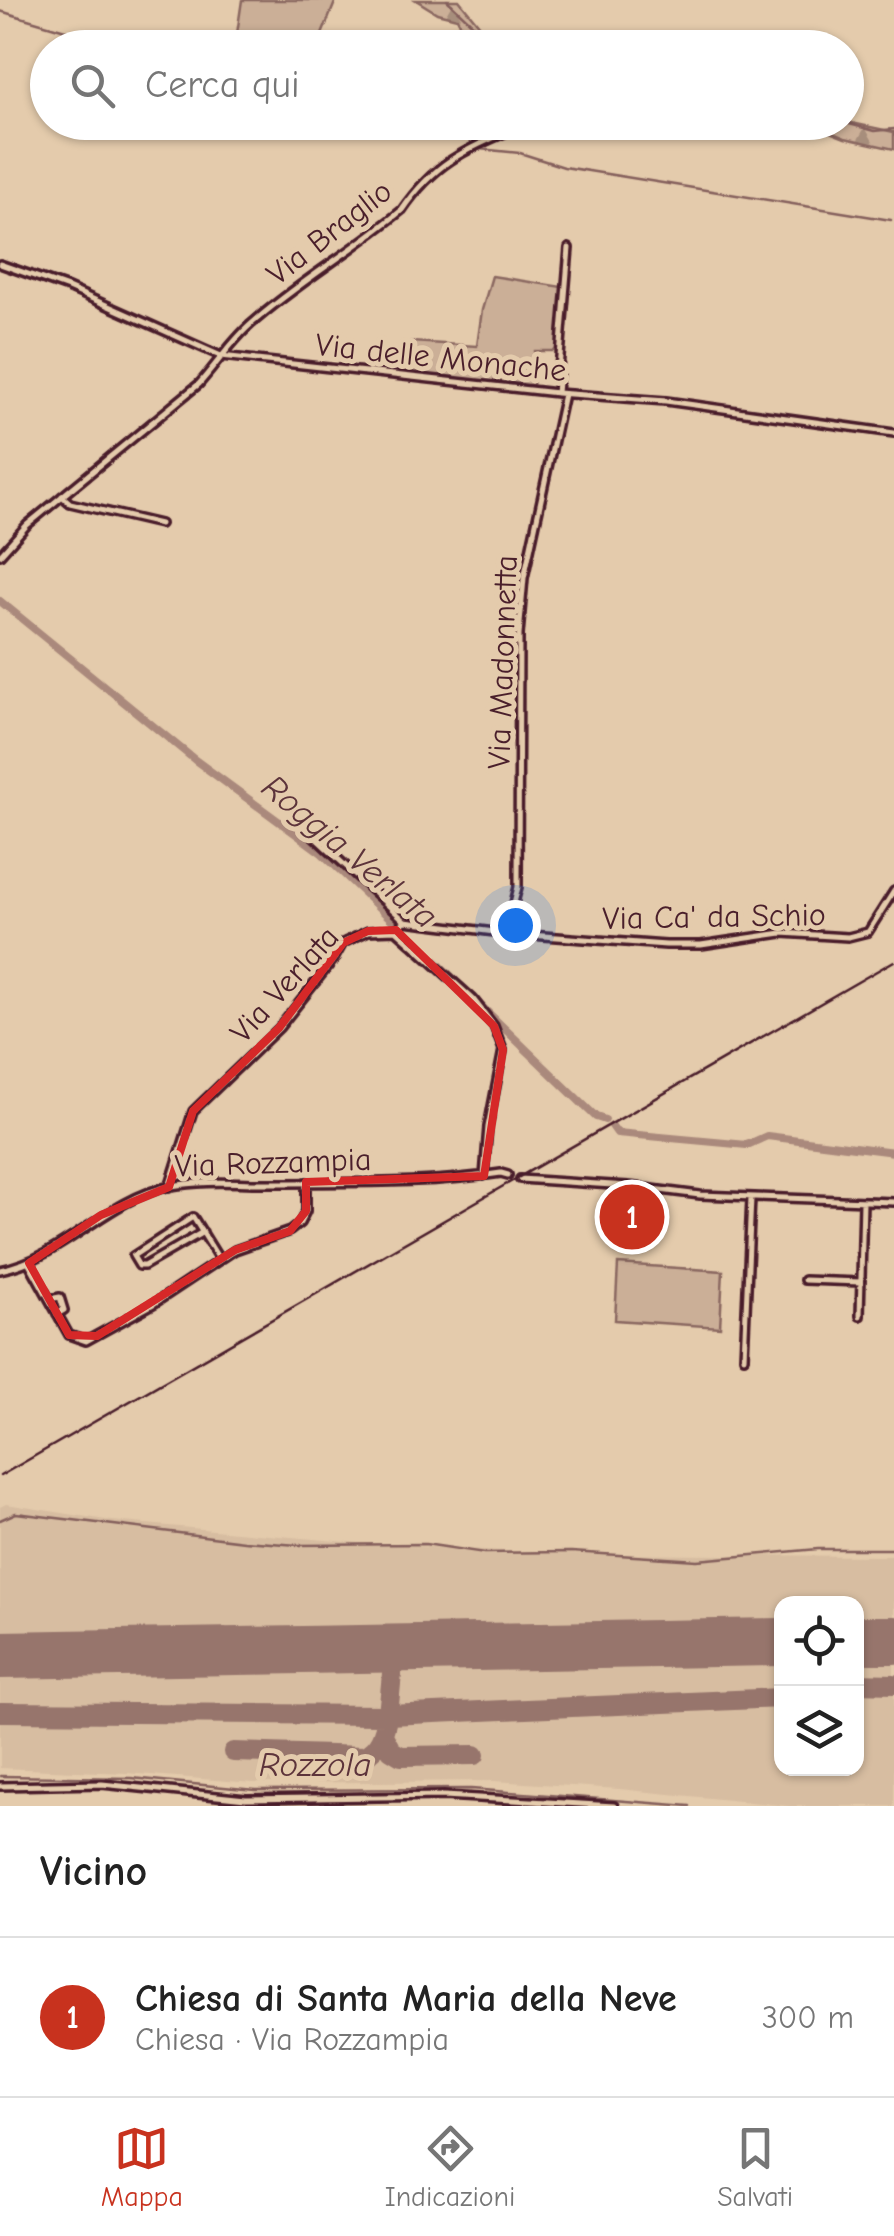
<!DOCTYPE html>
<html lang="it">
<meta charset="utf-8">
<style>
body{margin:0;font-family:"Comic Neue",sans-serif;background:#f2f2f2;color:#222}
.controls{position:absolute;right:30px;bottom:30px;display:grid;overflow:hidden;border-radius:20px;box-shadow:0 2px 8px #0004}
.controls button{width:90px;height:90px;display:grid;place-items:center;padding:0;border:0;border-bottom:2px solid #e0e0e0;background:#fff;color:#222;font:50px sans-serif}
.you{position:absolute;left:515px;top:925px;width:35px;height:35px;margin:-25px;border:8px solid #fff;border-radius:50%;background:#1a73e8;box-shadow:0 0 0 15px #1a73e833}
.badge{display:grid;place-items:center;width:65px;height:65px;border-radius:50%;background:#c8321e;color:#fff;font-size:32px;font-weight:700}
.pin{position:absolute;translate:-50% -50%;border:5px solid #fff;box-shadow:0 2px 10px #0006}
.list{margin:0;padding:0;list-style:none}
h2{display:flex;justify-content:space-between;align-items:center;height:130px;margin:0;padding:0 40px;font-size:42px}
h2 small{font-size:32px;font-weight:400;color:#767676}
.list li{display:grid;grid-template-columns:65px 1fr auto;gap:30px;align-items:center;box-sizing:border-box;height:160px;padding:0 40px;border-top:2px solid #e0e0e0}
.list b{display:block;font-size:38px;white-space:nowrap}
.list p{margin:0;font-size:32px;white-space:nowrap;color:#767676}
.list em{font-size:32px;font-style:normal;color:#767676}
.icon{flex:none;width:55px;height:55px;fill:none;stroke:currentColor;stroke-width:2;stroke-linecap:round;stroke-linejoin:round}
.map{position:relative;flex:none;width:894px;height:1806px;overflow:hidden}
.search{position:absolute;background:#fff;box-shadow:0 2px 8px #0004;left:30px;right:30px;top:30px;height:110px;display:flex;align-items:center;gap:25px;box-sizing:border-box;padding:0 35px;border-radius:55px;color:#767676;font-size:38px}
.sheet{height:290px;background:#fff}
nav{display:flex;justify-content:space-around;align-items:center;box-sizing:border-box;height:140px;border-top:2px solid #e0e0e0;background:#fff;font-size:28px;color:#767676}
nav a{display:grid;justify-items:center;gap:5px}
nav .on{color:#c8321e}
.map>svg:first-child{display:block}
</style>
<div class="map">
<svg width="894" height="1806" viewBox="0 0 894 1806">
<defs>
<pattern id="forest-firs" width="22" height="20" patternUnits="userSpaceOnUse" patternTransform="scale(2.5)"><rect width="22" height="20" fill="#cbaf97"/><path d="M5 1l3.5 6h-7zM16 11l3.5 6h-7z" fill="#a78e7b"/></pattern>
</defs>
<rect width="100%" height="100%" fill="#e4cbac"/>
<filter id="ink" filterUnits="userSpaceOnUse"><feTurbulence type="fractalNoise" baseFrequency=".01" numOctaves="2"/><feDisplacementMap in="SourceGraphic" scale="20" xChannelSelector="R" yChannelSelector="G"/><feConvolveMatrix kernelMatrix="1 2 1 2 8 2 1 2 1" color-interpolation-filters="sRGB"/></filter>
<g filter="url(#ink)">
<path fill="#d7bda1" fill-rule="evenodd" d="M6,1504L112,1521L359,1543L556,1554L894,1556V1806H790L619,1789L494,1781L253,1783L126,1773L0,1768V1507ZM782,1604H856V1768H782Z"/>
<path fill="#cbaf97" stroke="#8a6761" stroke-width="2.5" d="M242,0H336L317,47H235Z
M492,276L562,287L556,351H535L533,388L406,375L411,342L477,346L482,310Z
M618,1264L723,1271L720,1327L615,1320Z"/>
<path fill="url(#forest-firs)" stroke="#8a6761" stroke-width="2.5" d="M416,0H459L485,32L504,47H463L468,39L457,18L437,13Z
M847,122L894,132V149L845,138L807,123Z"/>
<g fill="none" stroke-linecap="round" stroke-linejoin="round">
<path stroke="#845f5b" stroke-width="2.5" d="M447,0L498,48
M0,11L110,43
M120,46L125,48
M358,122L465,138
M842,122L875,131L894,129
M479,149L520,153L564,167L891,220
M0,1520L16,1513L244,1541L298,1545L425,1544L485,1553L571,1552L697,1560L818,1549H894
M0,1776L131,1778L255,1790L471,1789L690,1806"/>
<path stroke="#aa897b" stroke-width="8" d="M0,601L195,760L322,853L453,978
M477,1002L596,1117L605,1120
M612,1126L617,1133L747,1145L767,1136L894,1152"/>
<path stroke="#97756c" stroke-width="20" d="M779,1642L782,1643
M374,1649L393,1663
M856,1683L894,1684
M0,1712L388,1715L393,1663L412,1648
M383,1735L391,1750L401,1756L475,1755
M233,1752L364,1756C381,1748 384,1732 388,1715L782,1698"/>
<path stroke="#97756c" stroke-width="48" d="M856,1640H894
M0,1655L782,1642"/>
<g stroke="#4a1f2b" stroke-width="12">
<path id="minor" d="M0,264L68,288L221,356L557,393L666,401L894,433
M557,393L569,248
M62,496L70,503L160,524
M0,555L27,525L199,384C217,364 230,343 250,325C298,282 353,251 402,210C435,162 465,150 516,128L521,122
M307,830L405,921
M396,930L405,921L503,933L666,945H701L782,933L848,937L868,932L894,891
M503,933L510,919L518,887L519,635L524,578L564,394
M520,1179L628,1186L700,1195L894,1202
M169,1187L193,1111L279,1028L334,959L343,943L368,931L396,930L473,999L494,1026L503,1050L488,1127L484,1176
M203,1232L144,1266H139L133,1256L193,1217L219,1259
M29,1263L69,1335L86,1341L155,1303L235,1250L290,1231L300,1223L306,1211V1182
M0,1270C64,1258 106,1199 171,1186C203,1180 238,1183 271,1183C347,1182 425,1185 501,1173L508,1175
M804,1280L861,1282
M49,1299L60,1297L64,1310L57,1314
M860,1316L863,1202
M744,1357L751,1198
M0,1786L102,1784L246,1799L444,1796L614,1806"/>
</g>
<use href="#minor" stroke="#e4cbac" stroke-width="5"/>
<path stroke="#4a1f2b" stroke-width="2.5" d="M0,1476L894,961"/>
</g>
</g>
<path fill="none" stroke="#d62828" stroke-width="8" stroke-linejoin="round" d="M396,930L494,1026L503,1050L484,1176L306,1182V1211L290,1231L235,1250L97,1336L69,1335L29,1263L101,1215L169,1187L193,1111L279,1028L343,943L368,931Z"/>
<g text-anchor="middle" stroke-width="10" stroke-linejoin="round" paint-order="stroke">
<g font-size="32" fill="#4a1f2b" stroke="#e4cbac">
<text transform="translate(329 232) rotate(-38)" y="11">Via Braglio</text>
<text transform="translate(441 357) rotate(6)" y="11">Via delle Monache</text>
<text transform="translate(502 662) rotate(-88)" y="11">Via Madonnetta</text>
<text transform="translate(714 916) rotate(-1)" y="11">Via Ca' da Schio</text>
<text transform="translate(284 984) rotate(-48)" y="11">Via Verlata</text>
<text transform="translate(273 1162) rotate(-2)" y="11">Via Rozzampia</text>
</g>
<g font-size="35" font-style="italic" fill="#5d343b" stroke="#e4cbac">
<text transform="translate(350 851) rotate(40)" y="12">Roggia Verlata</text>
<text x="315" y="1776">Rozzola</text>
</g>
</g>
</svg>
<div class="controls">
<button><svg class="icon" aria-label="locate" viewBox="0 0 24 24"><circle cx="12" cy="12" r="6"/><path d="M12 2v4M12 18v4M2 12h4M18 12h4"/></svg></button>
<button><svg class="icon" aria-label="layers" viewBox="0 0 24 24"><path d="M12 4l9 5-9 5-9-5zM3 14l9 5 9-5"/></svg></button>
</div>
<div class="you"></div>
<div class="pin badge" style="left:632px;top:1217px">1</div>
<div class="search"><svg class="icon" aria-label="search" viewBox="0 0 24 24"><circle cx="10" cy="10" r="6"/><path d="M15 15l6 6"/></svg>Cerca qui</div>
</div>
<section class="sheet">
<h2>Vicino<small></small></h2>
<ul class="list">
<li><span class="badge">1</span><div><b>Chiesa di Santa Maria della Neve</b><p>Chiesa · Via Rozzampia</p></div><em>300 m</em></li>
</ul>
</section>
<nav>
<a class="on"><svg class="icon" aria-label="map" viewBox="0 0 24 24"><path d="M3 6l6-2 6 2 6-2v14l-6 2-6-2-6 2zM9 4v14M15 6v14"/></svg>Mappa</a>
<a><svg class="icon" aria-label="directions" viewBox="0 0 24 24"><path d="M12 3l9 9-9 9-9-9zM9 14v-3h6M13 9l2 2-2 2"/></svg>Indicazioni</a>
<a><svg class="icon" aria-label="saved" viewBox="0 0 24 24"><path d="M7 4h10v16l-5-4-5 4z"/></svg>Salvati</a>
</nav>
